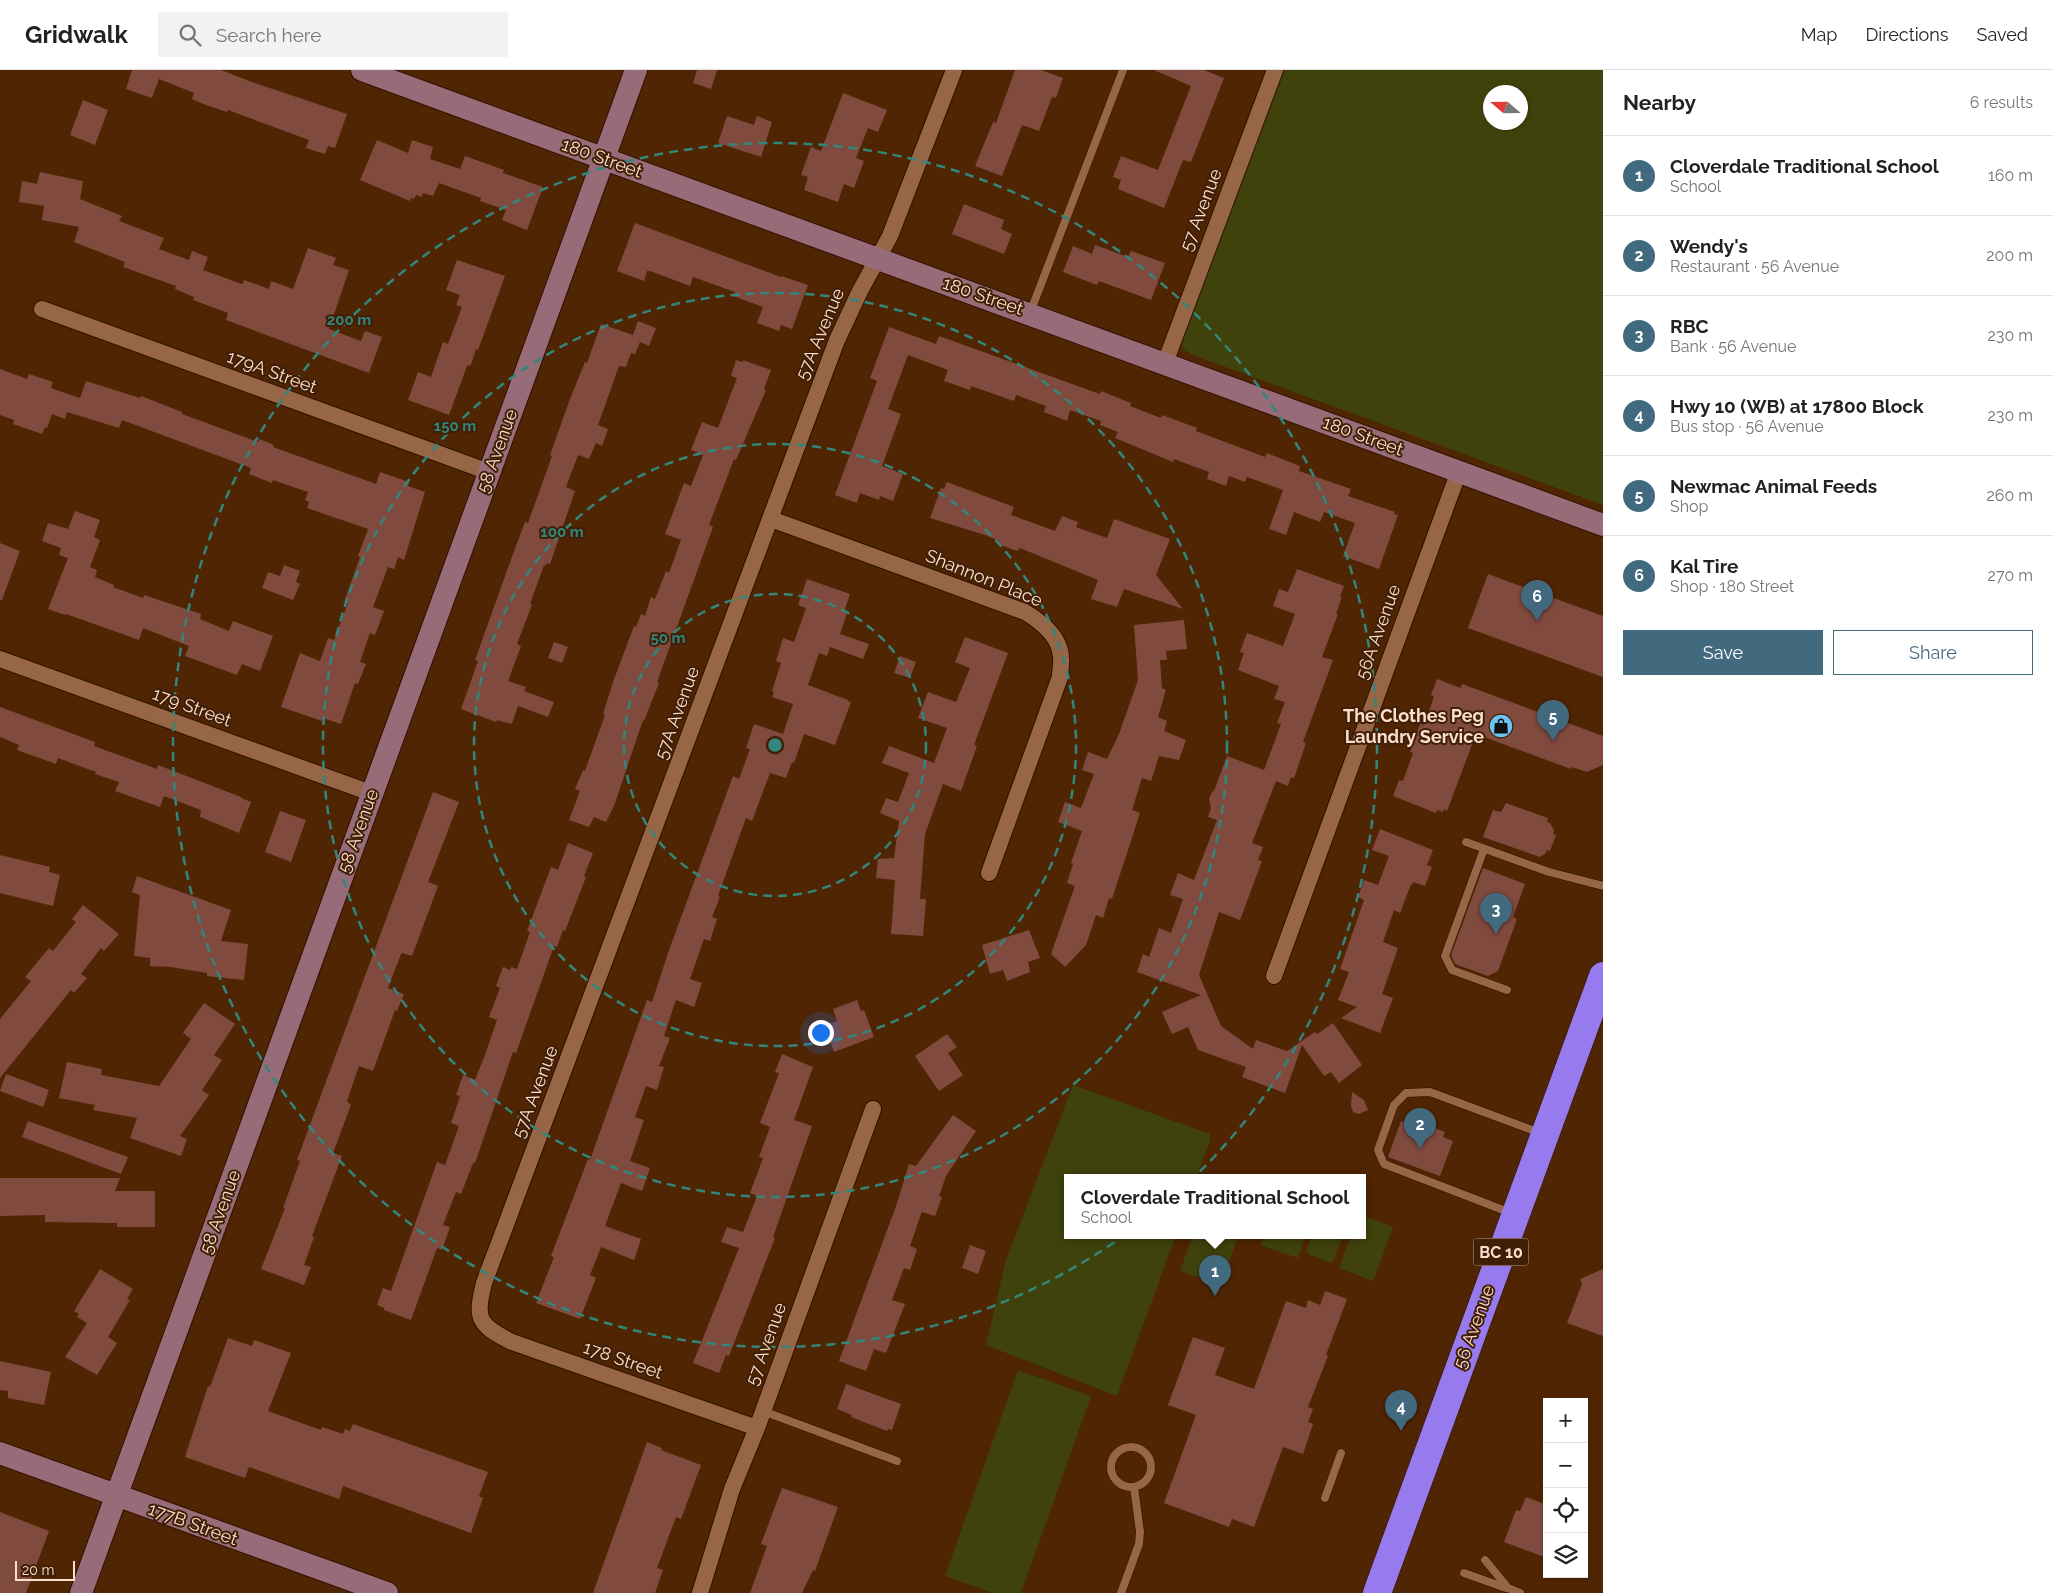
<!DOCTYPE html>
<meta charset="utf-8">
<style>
body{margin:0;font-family:Raleway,sans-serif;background:#f2f2f2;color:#222}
.controls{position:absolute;right:15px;bottom:15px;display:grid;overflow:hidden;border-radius:0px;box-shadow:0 1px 4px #0004}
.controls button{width:45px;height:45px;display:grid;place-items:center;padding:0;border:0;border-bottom:1px solid #e0e0e0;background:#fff;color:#222;font:25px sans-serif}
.compass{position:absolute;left:1483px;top:15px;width:45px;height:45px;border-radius:50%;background:#fff;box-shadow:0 1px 4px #0004;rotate:290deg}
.scale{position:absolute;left:15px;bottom:12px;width:60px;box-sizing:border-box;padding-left:5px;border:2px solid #fbdecd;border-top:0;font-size:14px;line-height:18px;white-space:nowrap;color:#fbdecd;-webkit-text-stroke:4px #401f06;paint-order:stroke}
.you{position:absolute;left:820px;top:962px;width:18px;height:18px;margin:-12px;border:4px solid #fff;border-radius:50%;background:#1a73e8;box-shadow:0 0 0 8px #1a73e833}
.badge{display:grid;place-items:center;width:32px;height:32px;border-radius:50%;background:#426a7f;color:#fff;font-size:16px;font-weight:700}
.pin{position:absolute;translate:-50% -41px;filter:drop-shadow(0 1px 2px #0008)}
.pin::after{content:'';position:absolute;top:26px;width:18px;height:15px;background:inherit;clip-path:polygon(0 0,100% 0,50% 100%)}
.popup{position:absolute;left:1064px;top:1104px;width:302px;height:65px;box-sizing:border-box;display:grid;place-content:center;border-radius:0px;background:#fff;filter:drop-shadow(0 1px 4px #0005);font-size:16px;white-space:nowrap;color:#767676}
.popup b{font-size:19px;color:#222}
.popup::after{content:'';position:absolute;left:50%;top:100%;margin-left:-10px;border:10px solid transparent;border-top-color:#fff}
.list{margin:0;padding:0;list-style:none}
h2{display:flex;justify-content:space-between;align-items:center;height:65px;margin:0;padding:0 20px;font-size:21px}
h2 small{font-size:16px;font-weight:400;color:#767676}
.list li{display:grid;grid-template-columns:32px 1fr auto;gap:15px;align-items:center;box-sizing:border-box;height:80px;padding:0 20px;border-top:1px solid #e0e0e0}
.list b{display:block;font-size:19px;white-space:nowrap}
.list p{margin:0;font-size:16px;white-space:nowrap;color:#767676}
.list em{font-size:16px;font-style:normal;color:#767676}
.actions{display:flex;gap:10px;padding:15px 20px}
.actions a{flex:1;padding:11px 0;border:1px solid #426a7f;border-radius:0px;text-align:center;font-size:18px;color:#426a7f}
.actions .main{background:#426a7f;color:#fff}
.icon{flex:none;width:28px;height:28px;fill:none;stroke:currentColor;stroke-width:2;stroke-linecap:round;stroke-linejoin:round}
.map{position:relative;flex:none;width:1603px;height:1523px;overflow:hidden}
header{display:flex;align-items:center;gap:30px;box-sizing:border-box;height:70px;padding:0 25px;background:#fff;border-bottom:1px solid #e0e0e0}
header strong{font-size:24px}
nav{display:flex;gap:28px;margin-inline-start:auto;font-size:18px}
.search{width:350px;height:45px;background:#f2f2f2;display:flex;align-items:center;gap:12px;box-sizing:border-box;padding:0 18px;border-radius:0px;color:#767676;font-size:19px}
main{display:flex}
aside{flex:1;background:#fff}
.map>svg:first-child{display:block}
</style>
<header>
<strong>Gridwalk</strong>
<div class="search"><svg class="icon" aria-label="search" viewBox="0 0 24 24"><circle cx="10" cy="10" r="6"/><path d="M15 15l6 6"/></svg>Search here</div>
<nav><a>Map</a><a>Directions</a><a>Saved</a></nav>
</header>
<main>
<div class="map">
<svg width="1603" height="1523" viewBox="0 0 1603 1523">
<rect width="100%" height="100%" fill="#502503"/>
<path fill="#3f430b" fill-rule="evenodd" d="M1281,0H1603V435L1190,284L1183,279L1181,270ZM1490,22H1520V52H1490Z
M1073,1015L1210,1064V1070L1197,1107H1068V1165H1176L1117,1326L986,1275L1006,1190Z
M1363,1146L1393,1157L1373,1211L1339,1198L1351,1165H1362Z
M1193,1165H1239L1220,1215L1180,1201Z
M1264,1165H1306L1298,1188L1260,1175Z
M1312,1165H1343L1333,1192H1328L1308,1184L1307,1179Z
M1018,1300L1091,1326L1021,1523H993L945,1506Z"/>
<path fill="#814a3e" d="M132,0H221L252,12L347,44L335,78L328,76L325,84L306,78L309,70L228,40L227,42L206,35L192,29L194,23L159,9L152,28L126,19Z
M697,0H717L711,19L693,13Z
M1015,0H1041L1063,8L1056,28L1052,27L1039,61L1022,55L1002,106L975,96L993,52L996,53Z
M1154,0H1204L1224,8L1191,92L1183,90L1164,138L1118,119L1121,110L1113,107L1121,86L1158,100L1191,16Z
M843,23L887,40L878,62L868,58L856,88L864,91L854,118L844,114L838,132L804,120L808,107L801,105L811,77L821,81Z
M83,30L108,40L95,75L70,65Z
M727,46L754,55L757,46L772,52L761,87L718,73Z
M377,70L408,83L412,70L433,77L430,89L460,99L465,86L504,100L503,103L543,117L527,160L502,150L506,140L480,131L481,128L439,113L433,126L423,123L422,127L416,125L414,129L411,128L410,131L360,110Z
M40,102L83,111L80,129L122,146L119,151L164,168L159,179L189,190L192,181L208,187L203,200L242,214L244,210L269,219L271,211L293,219L308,178L336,188L333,195L349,200L329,259L361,271L365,261L382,267L369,303L226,250L228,243L193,230L194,227L175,219L176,216L123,197L125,192L74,172L79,157L42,150L44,136L19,132L22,111L37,114Z
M964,134L1004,150L1001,159L1012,164L1004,184L952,164Z
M635,153L781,207V206L808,215L792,259L781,255L779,261L757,253L763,237L733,226L735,222L693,207L690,216L650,201H647L644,211L617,201Z
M1095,175L1128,187L1131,181L1165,193L1151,230L1099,211L1097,215L1063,202L1073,176L1092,184Z
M457,190L505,206L478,280L476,279L471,295L467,296L449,345L408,330L418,302L431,307L443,272L448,274L462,237L456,235L460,225L446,220Z
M638,251L656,258L649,276L640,272L635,284L631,283L626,297L619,296L598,355L608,359L602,376L596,373L589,389L578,385L566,417L575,421L550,494L547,493L545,496L544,495L530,534L532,535L517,574L521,576L508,611L526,617L524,621L554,632L548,647L518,636L512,654L497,650L496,652L461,639L478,591L475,590L513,484L525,452L528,453L552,386L550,385L570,329L585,292L587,293L601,254L633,265Z
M889,257L936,274L939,266L1100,324L1101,321L1131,333L1130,336L1161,348L1162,345L1181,352L1197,358L1196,361L1265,387L1267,383L1300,396L1299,401L1351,419L1348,426L1395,442L1394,444L1398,445L1379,499L1343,486L1355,453L1324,442L1320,452L1294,442L1286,465L1269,459L1283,420L1247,407L1245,412L1229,406L1226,416L1207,409L1209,402L1174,389L1173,392L1115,368L1118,362L1100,355L1101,351L1070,340L1067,351L1044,342L1046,336L1016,325L1014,331L971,316L970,320L944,311L948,300L908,285L888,339L901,344L882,396L903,404L893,431L880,426L879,430L860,423L857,433L835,425L877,311L870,308Z
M736,290L743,292V290L771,300L764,319L766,320L736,390L734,389L709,455L713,457L657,612L659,613L644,651L643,650L614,736L606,752L594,747L589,757L569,750L580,721L575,719L583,700L585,701L605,645L603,644L613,612L634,556L636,557L641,544L645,546L651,527L655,529L666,501L669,503L681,470L665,464L684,413L691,416L703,385L691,380L702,352L718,358L737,308L731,306Z
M0,299L27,309L29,304L53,312L51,318L80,328L86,311L140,328L141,326L182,342V344L258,372L259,369L274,375L273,377L376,414L380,402L409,412L408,416L425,422L404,490L398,487L394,499L388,497L373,537L384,541L375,565L370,563L360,592L366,594L358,614L355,613L341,654L323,648L322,651L281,637L300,583L320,591L328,568L334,570L348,533L344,532L360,487L358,486L368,459L307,438L309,432L305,430L308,422L273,410L272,413L249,404L251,398L122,350L119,358L67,342L65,349L52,344L47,358L45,357L42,364L13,354L14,350L0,345Z
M947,412L1014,437L1011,445L1055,461L1062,446L1078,452L1076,457L1107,468L1114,449L1170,469L1156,505L1183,539L1124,519L1117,537L1091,529L1098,510L1020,478L1017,481L998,474L999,471L985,465L930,448L941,418L944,419Z
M75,441L100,450L94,467L100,470L90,497L97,500L95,507L114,515L113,517L143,528L144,525L201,544L200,549L229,561L233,551L273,566L260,601L242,594L237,605L185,586L189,576L143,558L139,570L66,544L65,545L48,539L68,488L59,485L61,478L42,471L48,453L68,459Z
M0,473L20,481L2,530H0Z
M284,495L300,501L296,512L300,514L293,530L262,518L268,502L280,506Z
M1297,499L1344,516L1340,526L1342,527L1336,544H1338L1322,587L1333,590L1303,672L1306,673L1294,708L1291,707L1288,716L1276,711L1252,773L1263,777L1258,790L1262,791L1240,850L1219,842L1199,905L1221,956L1253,979L1256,970L1287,981L1315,962L1317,964L1333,953L1362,995L1339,1013L1331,1002L1324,1006L1302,975L1285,1023L1242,1007L1246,997L1198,980L1188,957L1172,964L1162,942L1201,925L1137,902L1143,884L1149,887L1159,858L1171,863L1183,829L1170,825L1178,803L1194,810L1217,750L1208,747L1211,738L1209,729L1212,722L1214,721L1227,686L1264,700L1281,654L1277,653L1285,632L1274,629L1279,616L1238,600L1244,583L1240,582L1247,563L1283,576L1295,544L1273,536L1279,519L1288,522Z
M1488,504L1603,546V607L1468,558Z
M807,509L850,524L844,542L847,543L840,564L869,574L863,589L830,577L827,586L819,583L808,615L848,630L847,631L851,632L835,675L804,664L794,693L792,692L786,708L770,703L752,751L746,748L718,826L720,827L712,847L717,849L710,871L704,869L690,909L702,913L694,937L676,930L664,966L670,968L659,996L664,997L657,1020L646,1016L635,1047L644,1050L630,1091L650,1098L642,1121L621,1113L605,1156L641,1169L634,1190L601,1177L590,1205L596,1208L580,1249L536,1233L554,1187L551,1186L588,1089L590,1090L647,930L652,932L669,880L733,706L739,709L750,679L746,678L754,654L783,664L793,634L772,627L774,622L772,621L781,593L776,591L783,568L794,572L806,538L798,535Z
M1184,550L1187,579L1166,581L1167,590H1160L1162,618L1166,620L1158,647L1167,651L1164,661L1186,670L1179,690L1159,686L1151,711L1142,708L1132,740L1140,743L1112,829L1109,828L1103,848L1096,845L1086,875L1065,897L1051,884L1075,816L1067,813L1073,794L1071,793L1082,761L1058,752L1065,732L1081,738L1094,704L1082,700L1088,682L1107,689L1119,664L1138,610L1134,555Z
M965,567L1008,583L974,675L977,676L961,721L943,714L925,764L920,829H926L923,866L891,864L895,810L876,808L878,789L894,788L899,751L880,743L886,728L898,732L909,703L882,693L889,676L934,693L947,658L918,648L928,622L956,632L970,598L955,592Z
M554,572L568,577L562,593L548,588Z
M900,586L916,592L910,608L894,603Z
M1437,609L1461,618L1462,614L1603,666V695L1587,702L1572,697L1571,699L1476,664L1447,741L1444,739L1443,742L1437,740L1436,743L1393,726L1399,710L1403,711L1413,683L1410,682L1420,654L1424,655L1434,627L1431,625Z
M0,637L95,672L94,676L157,699L158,695L241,727V728L251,732L239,763L200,747L201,740L164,726L160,737L115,721L119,712L95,704L96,702L58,688L56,694L17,680L19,675L0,667Z
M433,722L459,732L428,812L438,816L412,886L402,883L401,884L388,918L404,924L397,941L395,940L373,1001L359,996L347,1031L351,1035L333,1083L342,1086L312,1166L314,1167L304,1195L311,1197L304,1215L261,1199L285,1138H283L300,1091L297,1090Z
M1506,733L1548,748L1547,752L1550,753L1554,760L1553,764L1556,765L1550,781L1547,780L1545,784L1540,787L1483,767L1493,740L1501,742Z
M280,741L306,750L291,792L265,782Z
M1380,759L1433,780L1427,795L1432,797L1425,816L1413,812L1412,815L1411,814L1400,843L1394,840L1383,872L1398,878L1382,924L1393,928L1380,963L1341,948L1357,937L1338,930L1349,902L1340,899L1364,830L1358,827L1364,810L1378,815L1389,786L1372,780Z
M568,773L593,783L584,806L586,807L565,861L563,860L557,877L554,876L516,983L513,982L475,1093H473L461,1124L456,1122L443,1155L450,1157L442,1180L437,1178L411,1250L384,1240V1238L377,1235L383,1218L391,1221L437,1092L445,1095L459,1056L451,1053L460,1026L456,1025L463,1005L475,1010L485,985L497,950L489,947L500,918L496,916L503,897L510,900L511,897L517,899L530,862L527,861L551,797L558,800Z
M0,785L50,797L49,802L60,805L53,836L0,823Z
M1483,798L1525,814L1513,847L1517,849L1498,901L1488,906L1455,894L1451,885Z
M137,806L231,840L221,871L248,874L244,910L207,906V903L171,897L150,896V888L134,886L140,825L132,822Z
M83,835L119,864L104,881L101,878L81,904L87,908L74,923L71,920L0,1008V949L31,911L25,907L49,878L53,881L76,852L72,849Z
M1029,860L1040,888L1028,892L1030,902L1007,911L1003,900L990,904L982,875Z
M857,930L861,941L864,940L874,967L834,982L824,955L837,951L833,939Z
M204,933L235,954L214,985L222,990L202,1020L209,1025L180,1066L187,1069L181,1086L130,1068L137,1048L93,1040L95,1035L59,1028L67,992L102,999L101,1005L159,1016L191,969L183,963Z
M947,964L957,977L948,983L963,1005L939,1021L915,986Z
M782,984L813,997L794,1050L812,1056L773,1167L775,1168L729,1286L726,1285L719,1303L693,1293L739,1178L721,1172L727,1157L743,1162L757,1126L750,1123L763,1088L759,1087L770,1057L760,1053L779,1003L775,1002Z
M6,1004L49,1020L43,1037L0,1021Z
M1352,1022L1364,1030L1368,1040L1359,1044L1353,1042L1351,1036Z
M953,1045L976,1061L946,1106L939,1126L942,1127L935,1146L922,1142L921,1144L910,1176L917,1179L910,1200L904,1198L892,1230L905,1234L886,1283L874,1279L866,1301L839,1291L896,1136L909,1094L916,1096Z
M28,1051L128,1087L121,1104L22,1067Z
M1401,1051L1418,1057L1420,1052L1445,1062L1443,1067L1453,1071L1440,1106L1388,1087Z
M0,1108H120L115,1121H155V1157H117V1153L45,1152V1145L0,1146Z
M970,1175L986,1181L978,1204L962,1198Z
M100,1199L133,1219L127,1229L130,1230L108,1267L117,1273L97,1305L65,1287L87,1253L77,1247L79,1244L74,1241Z
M1603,1199V1266L1567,1253L1582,1214L1580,1209Z
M1325,1221L1347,1229L1326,1285L1328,1286L1308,1337L1313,1339L1308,1352L1313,1354L1303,1384L1283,1377L1254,1457L1232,1449L1229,1457L1164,1433L1196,1345L1168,1335L1193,1267L1225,1278L1215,1305L1254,1319L1286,1231L1306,1238L1308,1230L1320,1235Z
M228,1268L252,1276L254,1270L291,1283L268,1341L321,1360L322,1357L343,1364L345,1359L350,1361L353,1354L488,1402L479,1426L483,1428L471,1463L343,1416L339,1429L249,1397L245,1408L185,1387L208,1316L210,1317Z
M0,1291L51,1302L44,1335L8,1328V1321L0,1320Z
M846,1314L901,1334L892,1360L888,1359L887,1361L851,1347L852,1345L837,1339Z
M647,1372L662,1378L661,1380L701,1395L681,1449L676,1447L657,1498L663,1500L655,1523H593Z
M782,1418L838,1437L815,1501L813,1500L802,1523H750L767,1476L761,1474Z
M1526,1427L1547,1435V1488L1504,1472L1516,1440L1520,1441Z
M0,1442L49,1461L26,1523H0Z"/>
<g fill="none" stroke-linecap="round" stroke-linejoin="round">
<g stroke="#301000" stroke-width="9">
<path id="lane" d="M1030,243L1123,0
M1466,772L1549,802L1603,816
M1484,779L1445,886L1452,900L1507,920
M1511,1143L1384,1094L1378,1080L1394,1035L1406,1023L1430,1022L1540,1063
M763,1341L897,1391
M1111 1397a20 20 0 1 1 40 0a20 20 0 1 1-40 0Z
M1325,1428L1341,1383
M1485,1490L1508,1518L1520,1523
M1464,1503L1506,1518
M1121,1523L1139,1474L1140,1462L1134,1417"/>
</g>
<g stroke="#301000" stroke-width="18">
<path id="street" d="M42,239L489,402
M1165,293L1275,0
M771,449L1025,542C1040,551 1060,566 1061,587C1062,593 1060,600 1060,607L989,803
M0,589L371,723
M1274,906L1459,401
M757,1358L512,1272C478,1255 475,1249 484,1213L837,270L860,221L890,166L954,0
M700,1523L732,1419L757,1358L873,1039"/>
</g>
<g stroke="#301000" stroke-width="24">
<path id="secondary" d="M362,0C776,152 1190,302 1603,455
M0,1383L387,1523
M81,1523L636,0"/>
</g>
<g stroke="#301000" stroke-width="29">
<path id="highway" d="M1377,1523L1603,906"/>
</g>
<use href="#lane" stroke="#976646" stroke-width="8"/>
<use href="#street" stroke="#976646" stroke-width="16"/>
<use href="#secondary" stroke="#976c78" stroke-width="22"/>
<use href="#highway" stroke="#977aee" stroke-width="28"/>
</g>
<g fill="none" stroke="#32867c" stroke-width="2.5" stroke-dasharray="9 6">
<circle cx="775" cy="675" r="151"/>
<circle cx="775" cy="675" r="301"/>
<circle cx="775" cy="675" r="452"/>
<circle cx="775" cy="675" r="602"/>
</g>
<defs>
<g id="shop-disc" transform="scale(1.25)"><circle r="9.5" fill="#6ac3f1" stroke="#401f06"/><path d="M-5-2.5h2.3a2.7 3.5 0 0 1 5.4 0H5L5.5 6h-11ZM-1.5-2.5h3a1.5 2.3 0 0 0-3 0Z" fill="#111"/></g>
</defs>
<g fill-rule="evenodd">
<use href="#shop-disc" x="1501" y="656"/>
</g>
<g text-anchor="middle" stroke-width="4" stroke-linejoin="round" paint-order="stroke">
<rect fill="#401f06" stroke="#c3a591" stroke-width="1" x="1473.5" y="1168.5" width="55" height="27" rx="4"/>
<g font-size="16" font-weight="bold" fill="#fbdecd">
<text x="1501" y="1188">BC 10</text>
</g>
<g font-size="18" fill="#fbdecd" stroke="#401f06">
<text transform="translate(602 88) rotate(20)" y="6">180 Street</text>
<text transform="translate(1201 140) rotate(-69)" y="6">57 Avenue</text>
<text transform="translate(983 226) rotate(19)" y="6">180 Street</text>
<text transform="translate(820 264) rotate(-67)" y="6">57A Avenue</text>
<text transform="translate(272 302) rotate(20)" y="6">179A Street</text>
<text transform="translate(1363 366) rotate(20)" y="6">180 Street</text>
<text transform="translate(497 381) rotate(-70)" y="6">58 Avenue</text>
<text transform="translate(984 508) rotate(22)" y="6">Shannon Place</text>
<text transform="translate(1378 562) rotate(-70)" y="6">56A Avenue</text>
<text transform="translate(192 637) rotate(20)" y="6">179 Street</text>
<text transform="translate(677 643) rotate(-70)" y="6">57A Avenue</text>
<text transform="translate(358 761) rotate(-70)" y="6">58 Avenue</text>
<text transform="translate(535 1022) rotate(-69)" y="6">57A Avenue</text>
<text transform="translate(220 1142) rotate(-70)" y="6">58 Avenue</text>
<text transform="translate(1474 1257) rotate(-70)" y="6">56 Avenue</text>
<text transform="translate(766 1274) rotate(-70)" y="6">57 Avenue</text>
<text transform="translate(623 1290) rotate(19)" y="6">178 Street</text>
<text transform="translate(193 1454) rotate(20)" y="6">177B Street</text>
</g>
<g font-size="18" font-weight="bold" fill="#fbdecd" stroke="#401f06" text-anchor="end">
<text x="1484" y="652">The Clothes Peg<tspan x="1484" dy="21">Laundry Service</tspan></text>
</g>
</g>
<circle cx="775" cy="675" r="8" fill="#32867c" stroke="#401f06" stroke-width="2.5"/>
<g font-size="15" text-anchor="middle" font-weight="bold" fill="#32867c" stroke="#401f06" stroke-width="4" stroke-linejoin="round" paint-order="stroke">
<text x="349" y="255">200 m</text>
<text x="455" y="361">150 m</text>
<text x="562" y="467">100 m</text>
<text x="668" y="573">50 m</text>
</g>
</svg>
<div class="controls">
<button>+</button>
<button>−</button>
<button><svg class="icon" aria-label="locate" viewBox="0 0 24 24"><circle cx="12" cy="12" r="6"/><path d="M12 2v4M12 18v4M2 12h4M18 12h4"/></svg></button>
<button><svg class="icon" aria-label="layers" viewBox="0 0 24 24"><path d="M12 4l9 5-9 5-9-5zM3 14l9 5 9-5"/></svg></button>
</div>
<svg class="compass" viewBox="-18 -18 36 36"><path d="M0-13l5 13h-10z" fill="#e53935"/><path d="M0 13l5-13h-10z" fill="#767676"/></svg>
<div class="scale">20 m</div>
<div class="you"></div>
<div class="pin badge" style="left:1215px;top:1226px">1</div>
<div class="popup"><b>Cloverdale Traditional School</b>School</div>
<div class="pin badge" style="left:1420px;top:1079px">2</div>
<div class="pin badge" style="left:1496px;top:864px">3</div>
<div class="pin badge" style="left:1401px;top:1361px">4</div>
<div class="pin badge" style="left:1553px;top:671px">5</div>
<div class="pin badge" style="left:1537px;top:551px">6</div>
</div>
<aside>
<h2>Nearby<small>6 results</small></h2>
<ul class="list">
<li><span class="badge">1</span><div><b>Cloverdale Traditional School</b><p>School</p></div><em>160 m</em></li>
<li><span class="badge">2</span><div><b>Wendy's</b><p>Restaurant · 56 Avenue</p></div><em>200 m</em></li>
<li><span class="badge">3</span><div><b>RBC</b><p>Bank · 56 Avenue</p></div><em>230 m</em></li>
<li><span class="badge">4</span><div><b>Hwy 10 (WB) at 17800 Block</b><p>Bus stop · 56 Avenue</p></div><em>230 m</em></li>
<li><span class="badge">5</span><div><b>Newmac Animal Feeds</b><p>Shop</p></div><em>260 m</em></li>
<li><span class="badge">6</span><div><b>Kal Tire</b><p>Shop · 180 Street</p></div><em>270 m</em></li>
</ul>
<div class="actions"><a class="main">Save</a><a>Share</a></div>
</aside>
</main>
